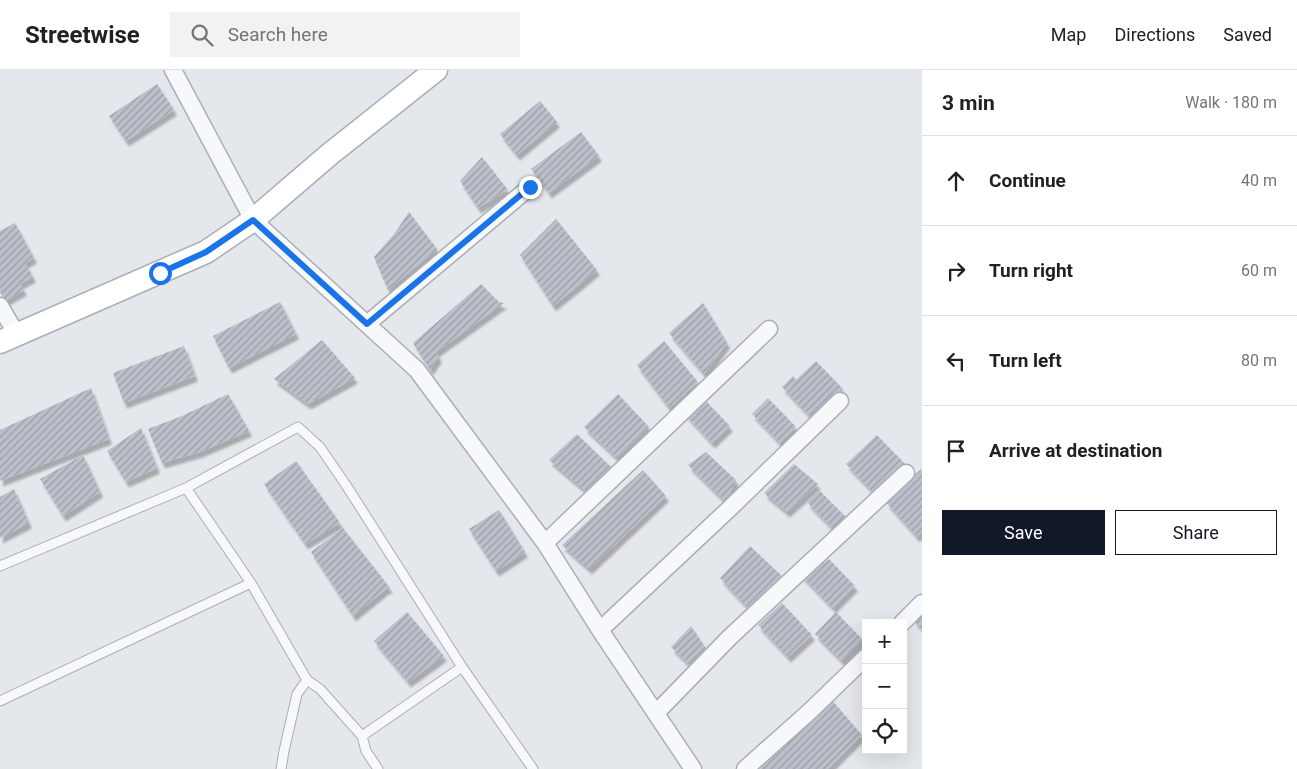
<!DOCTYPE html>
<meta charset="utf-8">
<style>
body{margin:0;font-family:Roboto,sans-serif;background:#f2f2f2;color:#202124}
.controls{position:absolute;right:15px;bottom:15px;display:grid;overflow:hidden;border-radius:0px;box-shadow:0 5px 20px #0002}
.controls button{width:45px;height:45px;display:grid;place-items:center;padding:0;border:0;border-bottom:1px solid #e0e0e0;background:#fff;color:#202124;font:25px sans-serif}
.stop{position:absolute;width:15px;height:15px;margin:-11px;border:4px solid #1a73e8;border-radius:50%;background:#fff}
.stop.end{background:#1a73e8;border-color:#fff;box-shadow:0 1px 5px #0008}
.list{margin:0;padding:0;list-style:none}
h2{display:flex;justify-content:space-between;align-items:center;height:65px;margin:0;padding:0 20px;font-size:21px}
h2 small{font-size:16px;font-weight:400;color:#757577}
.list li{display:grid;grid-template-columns:32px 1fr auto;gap:15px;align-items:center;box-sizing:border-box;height:90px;padding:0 20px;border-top:1px solid #e0e0e0}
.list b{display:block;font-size:19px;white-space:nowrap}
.list em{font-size:16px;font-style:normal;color:#757577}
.actions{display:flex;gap:10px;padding:15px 20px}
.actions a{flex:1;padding:11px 0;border:1px solid #111827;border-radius:0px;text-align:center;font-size:18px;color:#111827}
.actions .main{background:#111827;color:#fff}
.icon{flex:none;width:28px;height:28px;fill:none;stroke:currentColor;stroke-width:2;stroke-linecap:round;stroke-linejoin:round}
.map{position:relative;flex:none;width:922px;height:699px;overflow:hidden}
header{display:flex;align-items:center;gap:30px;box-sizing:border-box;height:70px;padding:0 25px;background:#fff;border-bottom:1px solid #e0e0e0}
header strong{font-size:24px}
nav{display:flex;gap:28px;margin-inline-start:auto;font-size:18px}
.search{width:350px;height:45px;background:#f2f2f2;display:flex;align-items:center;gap:12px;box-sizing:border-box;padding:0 18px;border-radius:0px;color:#757577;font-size:19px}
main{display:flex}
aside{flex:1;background:#fff}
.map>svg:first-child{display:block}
</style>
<header>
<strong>Streetwise</strong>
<div class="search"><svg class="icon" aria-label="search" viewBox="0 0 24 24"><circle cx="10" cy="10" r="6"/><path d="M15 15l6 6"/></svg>Search here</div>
<nav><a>Map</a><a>Directions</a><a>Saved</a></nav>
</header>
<main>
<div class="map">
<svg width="922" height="699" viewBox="0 0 922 699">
<defs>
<pattern id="building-hatch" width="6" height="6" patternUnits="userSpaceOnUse" patternTransform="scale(1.25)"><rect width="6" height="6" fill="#bbc0ca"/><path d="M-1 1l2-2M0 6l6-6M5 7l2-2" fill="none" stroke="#989da6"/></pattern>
<filter id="shadow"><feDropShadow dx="3" dy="5.5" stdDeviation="1" flood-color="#0004"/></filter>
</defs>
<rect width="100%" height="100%" fill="#e4e7ec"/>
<path fill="url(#building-hatch)" filter="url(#shadow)" d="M157,14L174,40L126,71L109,46Z
M540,31L557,52L517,85L500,64Z
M581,62L599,86L549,123L531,99Z
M482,87L508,120L478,138L460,111Z
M409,142L437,179L388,220L374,187L394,164Z
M556,149L597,200L553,236L520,185Z
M15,153L34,188L25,193L33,207L20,214L24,220L5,231L0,222V161Z
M481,214L499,232L504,233L436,282L439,287L430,300L413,273Z
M280,232L296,264L229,298L213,266Z
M703,233L727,273L704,304L669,263Z
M322,270L355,308L308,334L274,309Z
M664,271L698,312L669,338L637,295Z
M184,276L195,306L124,333L113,303Z
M816,291L843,319L813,349L782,317L793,306L796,310Z
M91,318L109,369L0,411V360Z
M228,324L249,361L200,382L162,393L148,359L182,346Z
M618,324L649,357L617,388L584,357Z
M702,327L730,356L712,373L685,344Z
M768,328L796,357L780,373L752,344Z
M141,358L157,398L126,412L107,381Z
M577,364L611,397L588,423L549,390Z
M877,365L905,394L874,423L846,394Z
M706,382L736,410L726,432L688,395Z
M83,385L100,422L63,446L40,409Z
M296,391L340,453L305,474L264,414Z
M794,394L818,414L787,442L764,423Z
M921,399L922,401V461L917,467L886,432Z
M643,400L666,426L589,499L562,475Z
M14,419L29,453L0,468V427Z
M819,420L849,450L836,462L807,432Z
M499,440L525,482L496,501L469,459Z
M343,458L390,518L386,519L353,546L311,482Z
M750,476L782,506L786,505L749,539L720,508Z
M829,489L855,516L833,538L801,505L823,491L824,493Z
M782,533L812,565L788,587L758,555Z
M922,541V560L913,549Z
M407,542L444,586L408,612L374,571Z
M836,542L863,570L842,591L815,564Z
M691,556L707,580L692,597L671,577Z
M830,628L862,665L828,699H761L759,697Z"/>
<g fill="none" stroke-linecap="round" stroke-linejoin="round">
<g stroke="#a9aeb7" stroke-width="11">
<path id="service" d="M186,418L251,513L307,610L320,619L362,666L366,681L378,699
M0,496L186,418L298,357L320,377L346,415L462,597L533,699
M0,631L251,513
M362,666L462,597
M281,699L284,681L297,624L307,610"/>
</g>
<g stroke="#a9aeb7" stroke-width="19">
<path id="minor" d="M173,0L253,150L417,300L545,473L600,560L693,699
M0,236L17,265
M367,254L530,117
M545,473L769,259
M902,553L922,533
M600,560L728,440L840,331
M656,643L730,567L906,403
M745,699L809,642L866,587"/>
</g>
<g stroke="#a9aeb7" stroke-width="25">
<path id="secondary" d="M0,272L206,182L253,150L330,84L436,0"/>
</g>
<use href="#service" stroke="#f7f8fa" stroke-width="9"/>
<use href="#minor" stroke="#f7f8fa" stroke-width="16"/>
<use href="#secondary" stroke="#fff" stroke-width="22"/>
</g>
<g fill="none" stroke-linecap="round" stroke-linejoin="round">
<path stroke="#1a73e8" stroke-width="6" d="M160,203L206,182L253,150L367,254L530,117"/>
</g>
</svg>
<div class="controls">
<button>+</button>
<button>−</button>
<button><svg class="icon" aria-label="locate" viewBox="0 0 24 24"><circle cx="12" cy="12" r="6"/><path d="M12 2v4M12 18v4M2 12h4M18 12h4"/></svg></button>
</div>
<div class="stop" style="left:160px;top:203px"></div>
<div class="stop end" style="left:530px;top:117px"></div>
</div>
<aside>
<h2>3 min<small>Walk · 180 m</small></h2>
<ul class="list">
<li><svg class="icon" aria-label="ahead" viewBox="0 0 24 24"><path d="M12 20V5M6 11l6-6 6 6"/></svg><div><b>Continue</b></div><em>40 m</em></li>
<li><svg class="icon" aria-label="right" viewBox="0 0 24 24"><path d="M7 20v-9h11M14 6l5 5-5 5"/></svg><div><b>Turn right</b></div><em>60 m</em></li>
<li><svg class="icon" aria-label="left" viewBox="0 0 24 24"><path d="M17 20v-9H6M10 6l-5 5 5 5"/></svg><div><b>Turn left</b></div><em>80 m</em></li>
<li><svg class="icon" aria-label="arrive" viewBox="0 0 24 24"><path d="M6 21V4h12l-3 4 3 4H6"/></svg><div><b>Arrive at destination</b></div></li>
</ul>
<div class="actions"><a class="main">Save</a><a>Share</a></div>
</aside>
</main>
